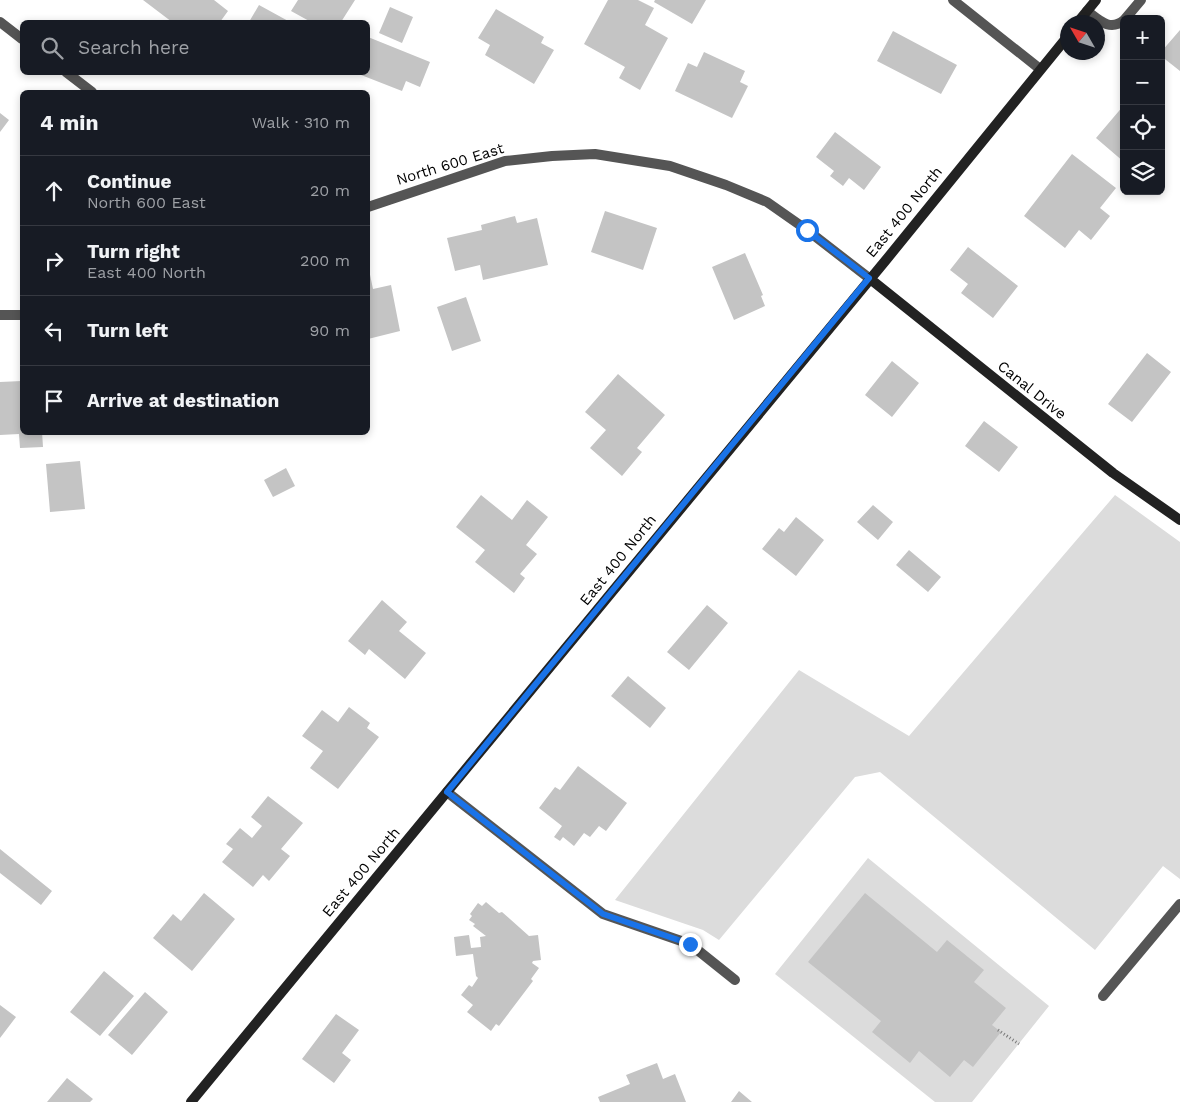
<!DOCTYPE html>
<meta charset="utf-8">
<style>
body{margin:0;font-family:"Work Sans",sans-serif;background:#20242c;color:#f1f3f6}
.controls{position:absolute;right:15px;top:15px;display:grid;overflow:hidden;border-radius:8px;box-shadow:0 2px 8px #0003}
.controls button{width:45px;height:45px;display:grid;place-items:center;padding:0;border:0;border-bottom:1px solid #363941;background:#171b24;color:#f1f3f6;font:25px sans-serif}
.compass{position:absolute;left:1060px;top:15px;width:45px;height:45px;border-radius:50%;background:#171b24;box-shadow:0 2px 8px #0003;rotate:309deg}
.stop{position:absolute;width:15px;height:15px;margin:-11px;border:4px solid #1a73e8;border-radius:50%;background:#fff}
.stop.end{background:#1a73e8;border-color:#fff;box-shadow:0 1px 5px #0008}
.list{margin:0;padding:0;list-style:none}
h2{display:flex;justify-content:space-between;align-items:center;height:65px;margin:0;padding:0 20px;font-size:21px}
h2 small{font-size:16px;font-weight:400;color:#9ea1a6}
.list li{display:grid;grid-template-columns:32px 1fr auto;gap:15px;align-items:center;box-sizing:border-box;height:70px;padding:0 20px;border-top:1px solid #363941}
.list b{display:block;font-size:19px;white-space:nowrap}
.list p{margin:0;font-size:16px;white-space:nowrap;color:#9ea1a6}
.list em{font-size:16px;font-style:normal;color:#9ea1a6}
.icon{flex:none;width:28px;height:28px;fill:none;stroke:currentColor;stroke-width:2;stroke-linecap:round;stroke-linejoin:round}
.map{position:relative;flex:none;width:1180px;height:1102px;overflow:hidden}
.search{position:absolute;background:#171b24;box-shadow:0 2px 8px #0003;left:20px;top:20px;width:350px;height:55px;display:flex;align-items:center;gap:12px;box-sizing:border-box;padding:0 18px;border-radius:8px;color:#9ea1a6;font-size:19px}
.panel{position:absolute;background:#171b24;box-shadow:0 2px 8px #0003;left:20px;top:90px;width:350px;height:345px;border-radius:8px}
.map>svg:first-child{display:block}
</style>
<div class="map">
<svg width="1180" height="1102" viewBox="0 0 1180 1102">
<rect width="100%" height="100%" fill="#fff"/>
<path fill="#dcdcdc" d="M1115,495L1180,542V879L1163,866L1095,950L880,772L855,777L719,940L703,930L615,900L799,670L909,736Z
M868,858L1049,1006L972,1102H935L775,974Z"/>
<path fill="#c4c4c4" d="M143,0H214L228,11L220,22H172Z
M298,0H355L341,22H311L291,11Z
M608,0H638L654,8L645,25L668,38L640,90L619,78L625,67L584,44Z
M655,0H706L692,24L654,2Z
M259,5L290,22H249Z
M390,7L413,17L402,43L379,33Z
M496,9L544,37L541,43L554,50L534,84L485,55L490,45L478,38Z
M1180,30V71L1161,56V52Z
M893,31L957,65L941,94L877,61Z
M368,37L430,62L420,87L406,81L402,91L356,73L368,72Z
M704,52L745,71L740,82L748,86L732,118L675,91L688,63L697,67Z
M1124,105V162L1096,138Z
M0,113L9,120L0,132Z
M835,132L881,167L864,190L849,178L843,186L830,176L834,171L816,157Z
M1072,154L1116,188L1100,208L1110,216L1091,240L1079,230L1065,248L1024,216Z
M605,211L657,228L643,270L591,252Z
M515,216L517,223L537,218L548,265L483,280L480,265L455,271L447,238L482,230L481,225Z
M968,247L1018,286L993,318L961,293L968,284L950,270Z
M745,253L763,295L761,296L765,306L734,320L712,267Z
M368,265L373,289L391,285L400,331L368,339Z
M466,297L481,341L452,351L437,307Z
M1147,353L1171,372L1132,422L1108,404Z
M892,361L919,383L892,417L865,395Z
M618,374L665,415L637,448L642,452L622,476L590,448L606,430L585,412Z
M22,381V432H42L43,447L20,448L19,434L0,435V382Z
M984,421L1018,447L999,472L965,446Z
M80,461L85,509L50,512L46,464Z
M286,468L295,486L273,497L264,480Z
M481,495L512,520L527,500L548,517L526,545L537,554L520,574L525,578L514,593L475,562L485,550L456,527Z
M873,505L893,522L878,540L857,522Z
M796,517L824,540L796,576L762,549L779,528L784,532Z
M909,550L941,577L928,592L896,565Z
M382,600L407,622L399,631L426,653L405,679L369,649L365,655L348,641Z
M707,605L728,623L689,670L667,652Z
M628,676L666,708L650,728L611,696Z
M349,707L370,723L367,728L379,737L338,789L310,768L323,751L302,736L322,710L338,722Z
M578,766L627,803L606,831L599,826L590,837L584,833L574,846L563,837L560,841L554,837L562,826L539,808L555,787L560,790Z
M268,796L303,823L281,849L290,856L269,881L263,875L253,887L222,862L233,849L226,844L240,828L252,838L262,826L251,817Z
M0,849L52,891L41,905L0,873Z
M204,893L235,919L192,971L153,938L173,914L181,921Z
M865,893L937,952L947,940L984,970L974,982L1006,1008L992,1025L1001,1032L973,1067L964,1060L950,1077L919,1051L910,1063L872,1032L881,1021L808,962Z
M486,902L499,913L502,912L529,936L538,935L541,960L533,961L532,963L539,968L531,979L533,981L499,1026L496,1024L491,1031L467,1012L473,1005L461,995L469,985L472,987L478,978L476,976L473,954L456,956L454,937L469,935L471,948L481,947L480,937L486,936L473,926L475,924L469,920L472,916L470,914L478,903L482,906Z
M104,971L134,996L100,1036L70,1012Z
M145,992L168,1012L132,1055L108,1035Z
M0,1005L16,1017L0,1038Z
M336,1014L359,1030L342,1053L351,1060L334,1083L302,1059Z
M657,1063L663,1079L675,1074L686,1102H600L598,1097L630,1084L626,1075Z
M67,1078L93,1099L90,1102H47Z
M739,1091L752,1102H731Z"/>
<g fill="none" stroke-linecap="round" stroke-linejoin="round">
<path stroke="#777" stroke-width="3" stroke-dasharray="1 2.5" stroke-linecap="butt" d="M998,1030L1019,1044"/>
<path stroke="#555" stroke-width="10" d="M953,0L1040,69
M1087,11C1099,20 1110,32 1124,20
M1125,19L1141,0
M447,792L603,914L690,944L735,980
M1103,996L1180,904"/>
<path stroke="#555" stroke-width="10" d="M0,22L22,39
M66,72L92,92
M368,207L505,161L552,156L595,154L670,166L726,185L767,202L807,230L869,278
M0,315H22"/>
<path stroke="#222" stroke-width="10" d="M1078,22L1096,0
M869,278L1113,473L1180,520
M191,1102L886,260L1068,36"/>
</g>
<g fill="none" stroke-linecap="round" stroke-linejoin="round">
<path stroke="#1a73e8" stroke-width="6" d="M690,944L603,914L447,792L869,278L807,230"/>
</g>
<g text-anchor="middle" stroke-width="4" stroke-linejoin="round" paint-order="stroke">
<g font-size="15" fill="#000" stroke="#fff">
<text transform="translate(450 164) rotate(-17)" y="5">North 600 East</text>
<text transform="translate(904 212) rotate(-51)" y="5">East 400 North</text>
<text transform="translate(1032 390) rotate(39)" y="5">Canal Drive</text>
<text transform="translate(618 560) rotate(-51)" y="5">East 400 North</text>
<text transform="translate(361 872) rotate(-50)" y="5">East 400 North</text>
</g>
</g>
</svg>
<div class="controls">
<button>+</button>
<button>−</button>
<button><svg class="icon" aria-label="locate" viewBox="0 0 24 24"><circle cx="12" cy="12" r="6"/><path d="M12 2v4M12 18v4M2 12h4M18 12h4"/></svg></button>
<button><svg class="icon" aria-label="layers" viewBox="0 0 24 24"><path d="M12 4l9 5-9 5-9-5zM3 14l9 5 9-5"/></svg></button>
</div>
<svg class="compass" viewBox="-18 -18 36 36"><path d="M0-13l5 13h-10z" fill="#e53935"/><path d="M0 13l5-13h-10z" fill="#9ea1a6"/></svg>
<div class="stop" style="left:807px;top:230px"></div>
<div class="stop end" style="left:690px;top:944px"></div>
<div class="search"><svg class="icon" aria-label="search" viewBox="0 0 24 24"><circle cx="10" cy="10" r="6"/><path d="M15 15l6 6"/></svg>Search here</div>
<section class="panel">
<h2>4 min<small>Walk · 310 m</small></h2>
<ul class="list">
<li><svg class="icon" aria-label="ahead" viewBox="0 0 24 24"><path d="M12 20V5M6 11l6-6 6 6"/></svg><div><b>Continue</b><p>North 600 East</p></div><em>20 m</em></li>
<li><svg class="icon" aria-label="right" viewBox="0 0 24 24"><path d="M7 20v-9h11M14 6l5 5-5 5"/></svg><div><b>Turn right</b><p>East 400 North</p></div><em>200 m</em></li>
<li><svg class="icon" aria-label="left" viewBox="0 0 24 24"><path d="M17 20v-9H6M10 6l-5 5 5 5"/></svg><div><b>Turn left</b></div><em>90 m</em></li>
<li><svg class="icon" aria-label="arrive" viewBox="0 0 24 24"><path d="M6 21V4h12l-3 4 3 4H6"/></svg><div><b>Arrive at destination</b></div></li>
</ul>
</section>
</div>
